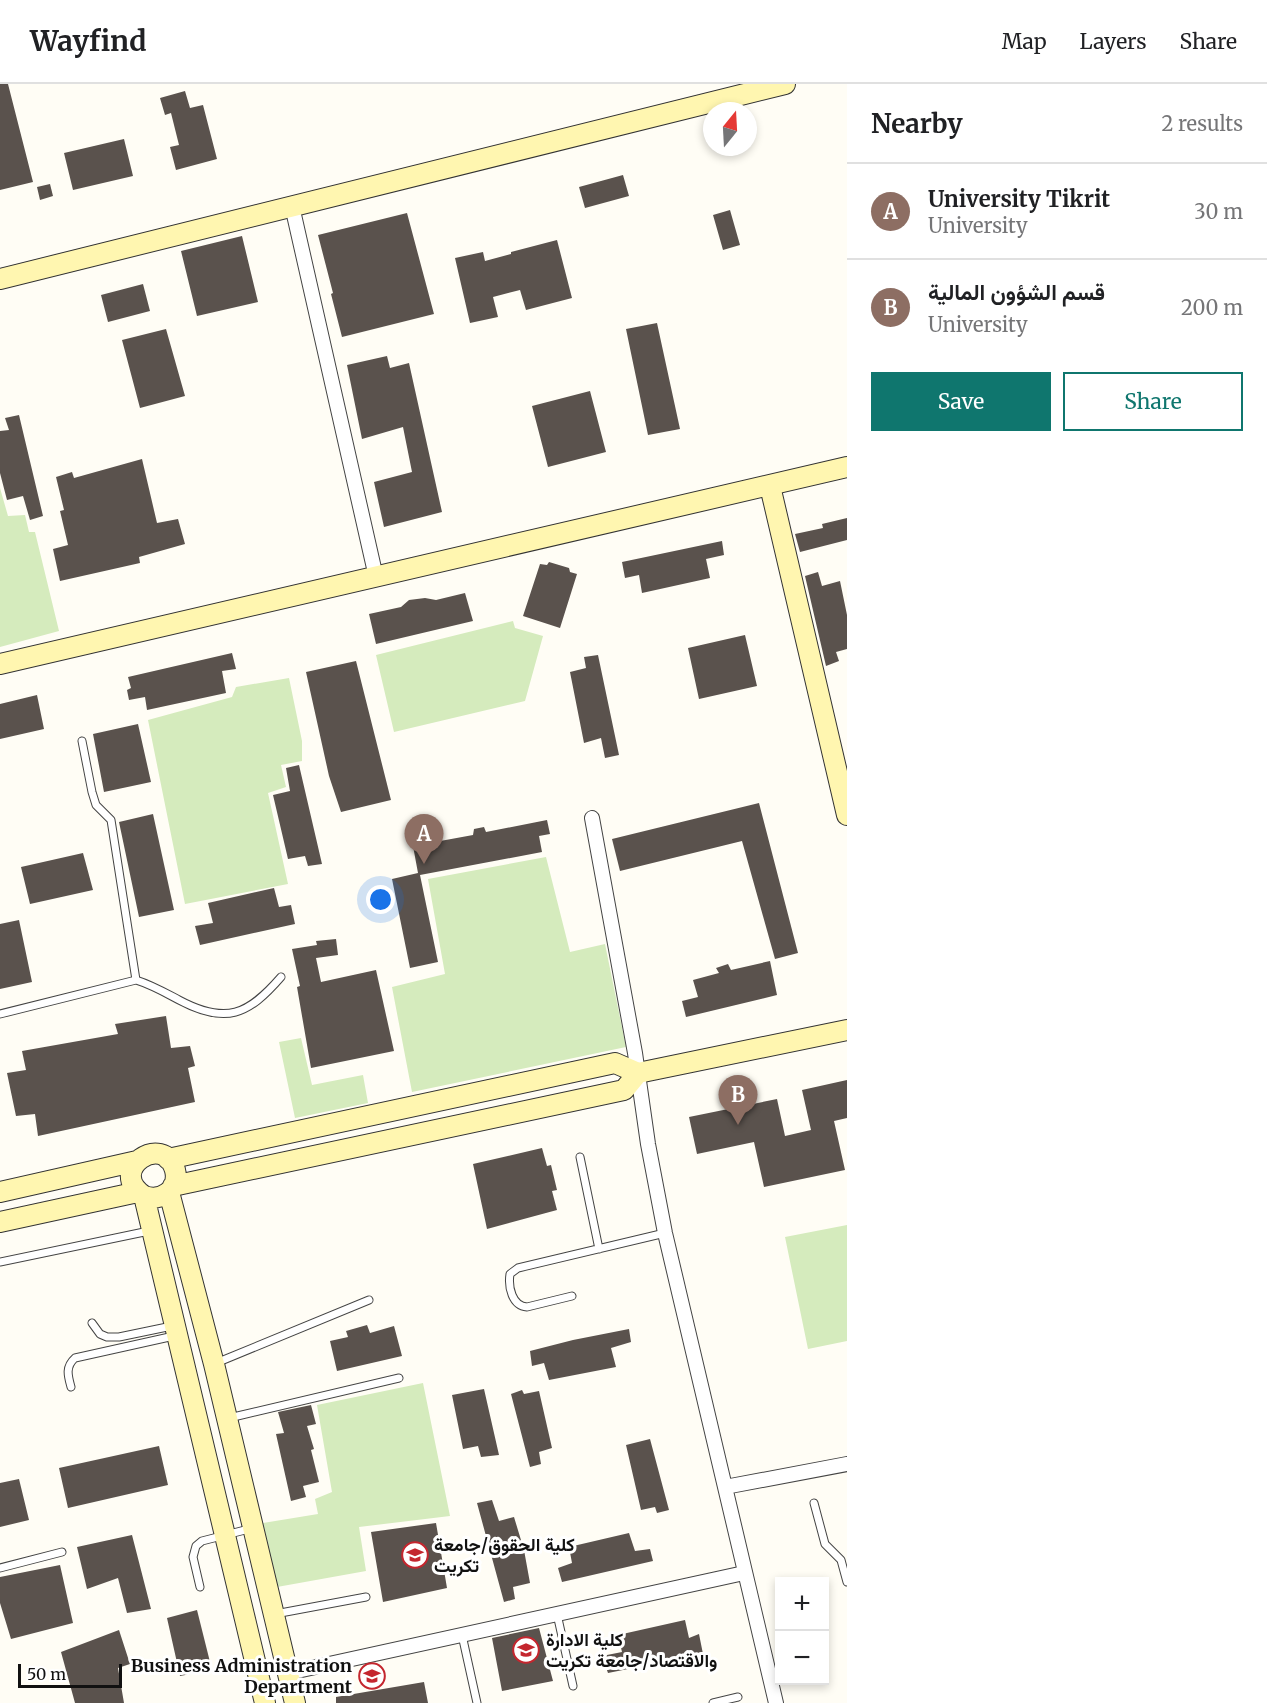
<!DOCTYPE html>
<meta charset="utf-8">
<style>
body{margin:0;font-family:Merriweather,Vazirmatn,serif;background:#f6f6f6;color:#202124}
.controls{position:absolute;right:18px;bottom:18px;display:grid;overflow:hidden;border-radius:0px;box-shadow:0 3px 9px #0003}
.controls button{width:54px;height:54px;display:grid;place-items:center;padding:0;border:0;border-bottom:2px solid #e0e0e0;background:#fff;color:#202124;font:30px sans-serif}
.compass{position:absolute;left:703px;top:18px;width:54px;height:54px;border-radius:50%;background:#fff;box-shadow:0 3px 9px #0003;rotate:18deg}
.scale{position:absolute;left:18px;bottom:15px;width:104px;box-sizing:border-box;padding-left:6px;border:3px solid #111;border-top:0;font-size:16px;line-height:21px;white-space:nowrap;color:#111;-webkit-text-stroke:4px #fff;paint-order:stroke}
.you{position:absolute;left:381px;top:816px;width:21px;height:21px;margin:-15px;border:4px solid #fff;border-radius:50%;background:#1a73e8;box-shadow:0 0 0 9px #1a73e833}
.badge{display:grid;place-items:center;width:39px;height:39px;border-radius:50%;background:#0f766e;color:#fff;font-size:20px;font-weight:700}
.pin{position:absolute;translate:-50% -50px;filter:drop-shadow(0 2px 3px #0008)}
.pin::after{content:'';position:absolute;top:32px;width:21px;height:18px;background:inherit;clip-path:polygon(0 0,100% 0,50% 100%)}
.list{margin:0;padding:0;list-style:none}
h2{display:flex;justify-content:space-between;align-items:center;height:78px;margin:0;padding:0 24px;font-size:26px}
h2 small{font-size:20px;font-weight:400;color:#757577}
.list li{display:grid;grid-template-columns:39px 1fr auto;gap:18px;align-items:center;box-sizing:border-box;height:96px;padding:0 24px;border-top:2px solid #e0e0e0}
.list b{display:block;font-size:22px;white-space:nowrap}
.list p{margin:0;font-size:20px;white-space:nowrap;color:#757577}
.list em{font-size:20px;font-style:normal;color:#757577}
.actions{display:flex;gap:12px;padding:18px 24px}
.actions a{flex:1;padding:14px 0;border:2px solid #0f766e;border-radius:0px;text-align:center;font-size:21px;color:#0f766e}
.actions .main{background:#0f766e;color:#fff}
.map{position:relative;flex:none;width:847px;height:1619px;overflow:hidden}
header{display:flex;align-items:center;gap:36px;box-sizing:border-box;height:84px;padding:0 30px;background:#fff;border-bottom:2px solid #e0e0e0}
header strong{font-size:28px}
nav{display:flex;gap:33px;margin-inline-start:auto;font-size:21px}
main{display:flex}
aside{flex:1;background:#fff}
.map>svg:first-child{display:block}
</style>
<header>
<strong>Wayfind</strong>
<nav><a>Map</a><a>Layers</a><a>Share</a></nav>
</header>
<main>
<div class="map">
<svg width="847" height="1619" viewBox="0 0 847 1619">
<rect width="100%" height="100%" fill="#fffdf5"/>
<path fill="#d5ebbd" d="M0,404L8,432L25,431L29,448H35L59,547L0,563Z
M513,537L515,544L543,552L525,617L394,648L376,571Z
M289,594L302,657V677L281,681L286,703L268,709L288,800L185,820L148,636L232,613L236,603Z
M546,773L570,868L605,860L626,963L412,1008L392,903L445,890L428,795Z
M301,954L312,1001L363,991L368,1019L295,1034L279,958Z
M847,1141V1257L808,1265L785,1153Z
M423,1299L450,1432L359,1443L366,1487L277,1503L263,1439L318,1430L315,1415L332,1408L317,1321Z"/>
<path fill="#5a524d" d="M0,0H8L33,98L0,106Z
M185,7L190,24L203,21L217,75L176,86L170,63L179,61L171,29L165,31L160,14Z
M124,55L133,92L73,106L64,69Z
M623,91L629,112L585,124L579,103Z
M50,100L53,112L40,116L37,103Z
M730,126L740,161L723,166L713,131Z
M407,129L434,230L342,253L331,210L333,209L318,151Z
M242,152L258,218L197,232L181,167Z
M557,156L572,214L526,226L520,206L493,213L498,233L470,239L455,174L483,168L485,177L511,170V168Z
M143,200L150,227L108,238L101,211Z
M657,239L680,345L648,351L626,245Z
M166,245L185,312L140,324L122,256Z
M387,272L390,284L409,279L442,428L384,443L374,398L412,388L403,343L362,355L347,281Z
M590,307L606,368L548,383L532,322Z
M19,331L43,432L30,436L23,412L7,416L0,389V347L9,346L5,334Z
M142,375L157,439L178,435L185,460L139,473L140,479L60,497L53,465L68,461L60,427L64,426L56,393L72,388L74,394Z
M847,434V456L800,468L795,450L823,444L822,440Z
M722,457L724,471L706,475L710,494L642,509L639,491L625,494L622,478Z
M549,478L569,484L570,488L577,490L560,544L523,532L540,480L547,481Z
M818,488L822,502L840,497L847,531V565L836,568L839,577L826,582L805,492Z
M465,509L473,537L376,560L369,530L401,523L409,516L425,514L436,516Z
M745,551L757,602L699,615L688,564Z
M232,569L236,585L222,587L226,609L147,626L145,613L129,616L127,606L131,604L128,593Z
M598,571L619,671L605,674L601,654L584,659L570,588L586,584L584,573Z
M356,577L391,716L341,728L329,692L306,588Z
M37,611L44,645L0,655V620Z
M138,640L151,698L104,708L93,650Z
M299,681L322,780L308,782L305,772L288,775L273,711L290,707L286,684Z
M759,719L798,869L775,875L742,757L620,787L612,755Z
M153,730L174,826L139,833L119,738Z
M547,736L550,750L539,752L542,768L420,791L438,878L410,884L392,795L418,789L413,762L473,751L474,745L484,743L486,748Z
M83,769L93,806L30,820L21,783Z
M274,804L279,823L291,821L295,840L200,861L195,842L213,839L208,819Z
M19,836L32,898L0,905V840Z
M336,855L338,871L316,874L321,898L376,886L394,967L311,984L297,903L300,902L292,865L317,861L316,857Z
M770,877L777,911L686,933L682,917L698,913L693,896L719,889L716,884L728,880L731,886Z
M166,932L171,964L190,962L195,982L188,984L195,1018L38,1052L35,1030L16,1032L7,989L26,986L22,967L118,950L115,940Z
M847,996V1034L834,1037L845,1086L764,1103L754,1058L697,1070L689,1033L777,1015L785,1052L811,1046L802,1006Z
M542,1064L547,1082L551,1081L557,1106L552,1107L557,1126L487,1145L473,1080Z
M367,1241L370,1249L394,1242L402,1272L337,1287L330,1257L348,1253L346,1247Z
M629,1245L631,1258L611,1264L616,1283L549,1296L544,1279L532,1282L530,1267L573,1256Z
M484,1305L499,1371L481,1373L478,1362L463,1365L452,1311Z
M522,1306L524,1310L539,1307L552,1364L539,1368L541,1380L530,1383L511,1310Z
M311,1321L316,1340L307,1342L314,1365L311,1366L319,1398L303,1402L306,1413L291,1417L276,1350L284,1349L278,1328Z
M650,1355L669,1426L657,1429L655,1423L641,1426L626,1361Z
M159,1362L168,1401L68,1424L59,1384Z
M19,1395L29,1436L0,1443V1399Z
M492,1416L499,1437L514,1433L524,1466L530,1499L513,1503L515,1515L504,1518L477,1419Z
M436,1439L447,1504L383,1518L371,1448Z
M629,1449L635,1467L650,1465L653,1477L562,1498L558,1484L572,1479L569,1463Z
M132,1451L151,1525L127,1529L118,1494L87,1505L77,1463Z
M60,1481L73,1539L11,1555L0,1519V1493Z
M197,1526L212,1586L180,1592L167,1534Z
M685,1536L689,1554L699,1550L703,1570L608,1589L602,1572L622,1568L618,1551Z
M539,1544L553,1597L502,1607L492,1554Z
M119,1546L130,1580L118,1584L124,1619H75L61,1568Z
M424,1598L428,1619H336V1613Z"/>
<g fill="none" stroke-linecap="round" stroke-linejoin="round">
<g stroke="#444" stroke-width="9">
<path id="lane" d="M82,657L92,708L96,721L111,736L136,896
M0,930L136,896C152,901 164,908 179,916C226,941 248,931 281,893
M580,1073L599,1165
M0,1178L149,1147
M572,1212L527,1223C512,1222 508,1203 510,1190L518,1184L665,1149
M92,1239L100,1250L107,1253H119L172,1242
M216,1279L369,1216
M71,1303C68,1292 65,1283 75,1274L174,1252
M229,1334L399,1294
M814,1419L825,1460L841,1476L847,1498
M0,1484L62,1468
M200,1503L193,1473L196,1462L202,1457L253,1444
M275,1530L366,1513
M557,1530L573,1602
M462,1551L477,1619
M713,1619L738,1613"/>
</g>
<g stroke="#444" stroke-width="16">
<path id="street" d="M292,122L376,493
M592,734L635,969L648,1060L665,1149L776,1619
M725,1403L847,1380
M288,1589L744,1489"/>
</g>
<g stroke="#333" stroke-width="22">
<path id="secondary" d="M0,195L785,0
M770,402L847,731
M0,580L847,383
M638,989L847,946
M168,1075L615,979L638,989L624,1006L173,1102
M0,1108L137,1077
M169,1108L214,1280L295,1619
M144,1112C161,1118 180,1106 175,1086C164,1047 105,1086 144,1112L265,1619
M0,1138L138,1108"/>
</g>
<use href="#lane" stroke="#fff" stroke-width="7"/>
<use href="#street" stroke="#fff" stroke-width="14"/>
<use href="#secondary" stroke="#fff6b0" stroke-width="20"/>
</g>
<defs>
<g id="university-ring" transform="scale(1.35)"><circle r="9.5" fill="#fff" stroke="#c4262e" stroke-width="1.5"/><path d="M0-5L7-2L0 1L-7-2ZM-4 1L0 2.5L4 1V4Q0 6-4 4Z" fill="#c4262e"/></g>
</defs>
<g fill-rule="evenodd">
<use href="#university-ring" x="415" y="1471"/>
<use href="#university-ring" x="526" y="1566"/>
<use href="#university-ring" x="372" y="1592"/>
</g>
<g text-anchor="middle" stroke-width="6" stroke-linejoin="round" paint-order="stroke">
<g font-size="18" font-weight="bold" fill="#111" stroke="#fff" text-anchor="start">
<text x="434" y="1467">كلية الحقوق/جامعة<tspan x="434" dy="21">تكريت</tspan></text>
<text x="546" y="1562">كلية الادارة<tspan x="546" dy="21">والاقتصاد/جامعة تكريت</tspan></text>
<text x="352" y="1588" text-anchor="end">Business Administration<tspan x="352" dy="21">Department</tspan></text>
</g>
</g>
</svg>
<div class="controls">
<button>+</button>
<button>−</button>
</div>
<svg class="compass" viewBox="-18 -18 36 36"><path d="M0-13l5 13h-10z" fill="#e53935"/><path d="M0 13l5-13h-10z" fill="#757577"/></svg>
<div class="scale">50 m</div>
<div class="you"></div>
<div class="pin badge" style="left:424px;top:780px;background:#8d6e63">A</div>
<div class="pin badge" style="left:738px;top:1041px;background:#8d6e63">B</div>
</div>
<aside>
<h2>Nearby<small>2 results</small></h2>
<ul class="list">
<li><span class="badge" style="background:#8d6e63">A</span><div><b>University Tikrit</b><p>University</p></div><em>30 m</em></li>
<li><span class="badge" style="background:#8d6e63">B</span><div><b>قسم الشؤون المالية</b><p>University</p></div><em>200 m</em></li>
</ul>
<div class="actions"><a class="main">Save</a><a>Share</a></div>
</aside>
</main>
